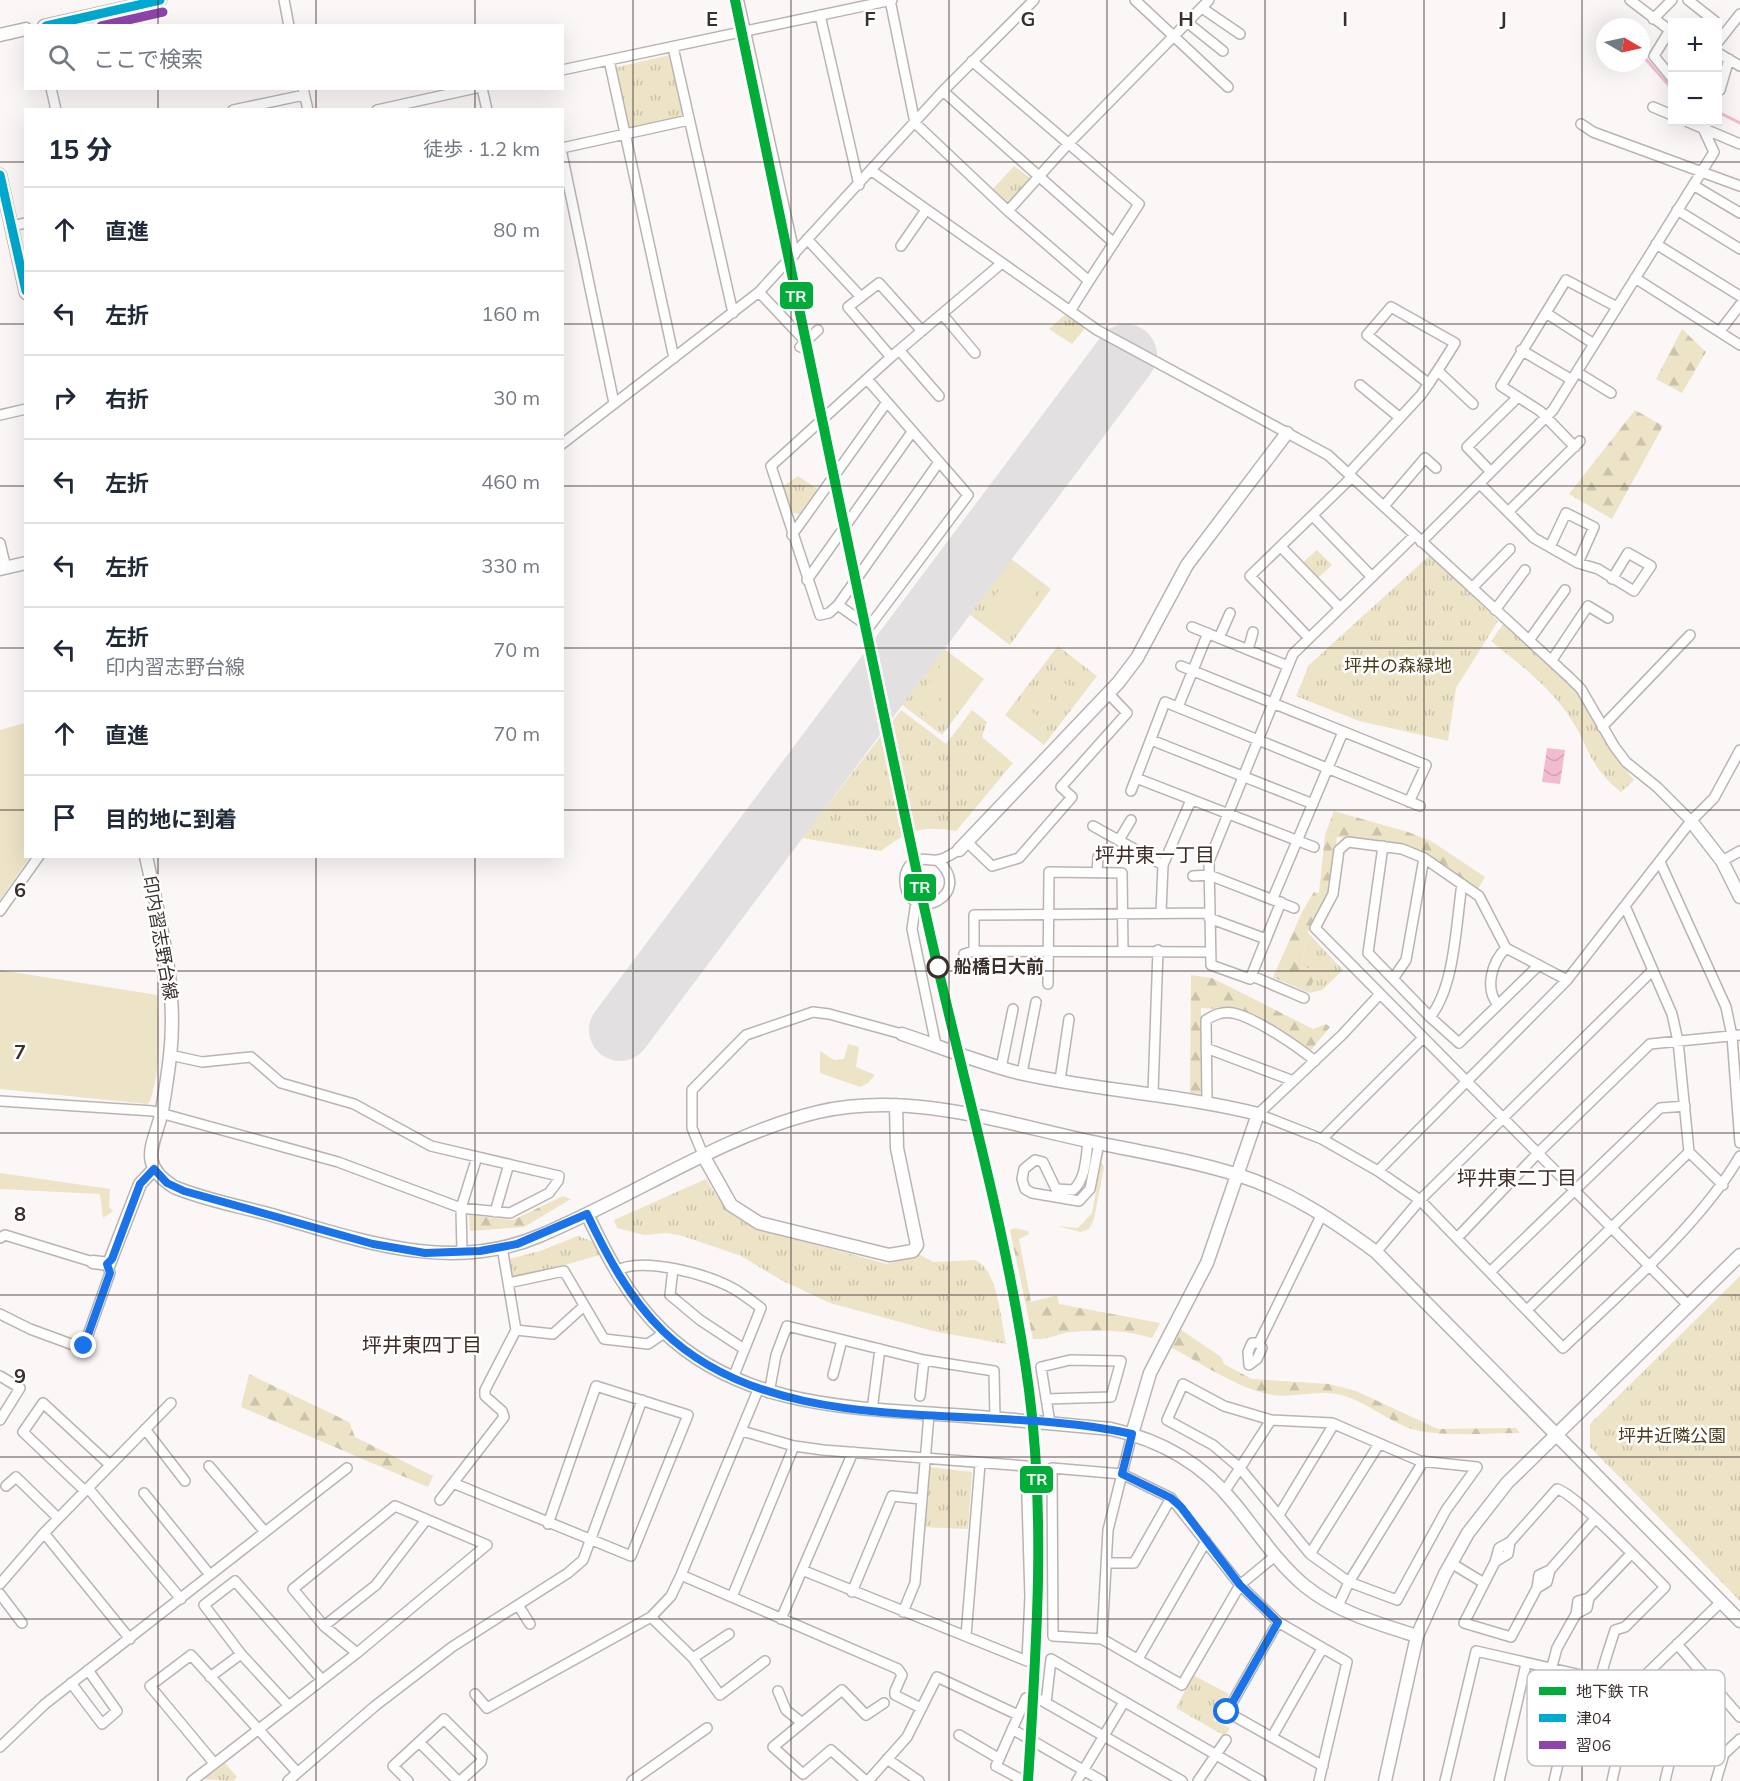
<!DOCTYPE html>
<html lang="ja">
<meta charset="utf-8">
<style>
body{margin:0;font-family:Mulish,"Noto Sans JP",sans-serif;background:#f6f6f7;color:#1f2937}
.controls{position:absolute;right:18px;top:18px;display:grid;overflow:hidden;border-radius:0px;box-shadow:0 6px 24px #0002}
.controls button{width:54px;height:54px;display:grid;place-items:center;padding:0;border:0;border-bottom:2px solid #e0e1e3;background:#fff;color:#1f2937;font:30px sans-serif}
.compass{position:absolute;left:1596px;top:18px;width:54px;height:54px;border-radius:50%;background:#fff;box-shadow:0 6px 24px #0002;rotate:99deg}
.stop{position:absolute;width:18px;height:18px;margin:-14px;border:4px solid #1a73e8;border-radius:50%;background:#fff}
.stop.end{background:#1a73e8;border-color:#fff;box-shadow:0 2px 6px #0008}
.list{margin:0;padding:0;list-style:none}
h2{display:flex;justify-content:space-between;align-items:center;height:78px;margin:0;padding:0 24px;font-size:26px}
h2 small{font-size:20px;font-weight:400;color:#747a83}
.list li{display:grid;grid-template-columns:39px 1fr auto;gap:18px;align-items:center;box-sizing:border-box;height:84px;padding:0 24px;border-top:2px solid #e0e1e3}
.list b{display:block;font-size:22px;white-space:nowrap}
.list p{margin:0;font-size:20px;white-space:nowrap;color:#747a83}
.list em{font-size:20px;font-style:normal;color:#747a83}
.icon{flex:none;width:33px;height:33px;fill:none;stroke:currentColor;stroke-width:2;stroke-linecap:round;stroke-linejoin:round}
.map{position:relative;flex:none;width:1740px;height:1781px;overflow:hidden}
.search{position:absolute;background:#fff;box-shadow:0 6px 24px #0002;left:24px;top:24px;width:540px;height:66px;display:flex;align-items:center;gap:15px;box-sizing:border-box;padding:0 21px;border-radius:0px;color:#747a83;font-size:22px}
.panel{position:absolute;background:#fff;box-shadow:0 6px 24px #0002;left:24px;top:108px;width:540px;height:750px;border-radius:0px}
.map>svg:first-child{display:block}
</style>
<div class="map">
<svg width="1740" height="1781" viewBox="0 0 1740 1781">
<defs>
<pattern id="grass-tufts" width="24" height="20" patternUnits="userSpaceOnUse" patternTransform="scale(1.5)"><rect width="24" height="20" fill="#ede3c7"/><path d="M3 7l-1-3M5 7V3M7 7l1-3M15 17l-1-3M17 17v-4M19 17l1-3" fill="none" stroke="#ccc3ab"/></pattern>
<pattern id="forest-firs" width="22" height="20" patternUnits="userSpaceOnUse" patternTransform="scale(1.5)"><rect width="22" height="20" fill="#ede3c7"/><path d="M5 1l3.5 6h-7zM16 11l3.5 6h-7z" fill="#ccc3ab"/></pattern>
<pattern id="water-waves" width="16" height="10" patternUnits="userSpaceOnUse" patternTransform="scale(1.5)"><rect width="16" height="10" fill="#f3bbcf"/><path d="M0 5q4-4 8 0t8 0" fill="none" stroke="#d1a1b2"/></pattern>
</defs>
<rect width="100%" height="100%" fill="#faf7f6"/>
<path fill="url(#grass-tufts)" d="M670,55L683,114L681,118L630,129L626,127L613,68Z
M1014,166L1033,180L1007,207L990,192Z
M1067,313L1086,327L1072,344L1049,329Z
M798,476L819,490L802,515L791,512L782,487Z
M1317,550L1332,565L1318,578L1303,562Z
M1430,555L1498,621L1456,688L1448,741L1359,721L1296,696L1309,665Z
M1010,558L1051,589L1010,645L969,614Z
M1504,623L1576,691L1609,749L1634,780L1621,792C1586,764 1590,745 1567,713C1546,684 1519,664 1491,641Z
M1058,646L1097,676L1044,745L1005,715Z
M943,648L984,679L942,735L901,704Z
M901,710L946,744L972,710L987,722L982,737L1013,763L956,831C922,825 908,830 881,851L802,838Z
M1311,936L1343,970L1322,990L1309,993L1315,975L1302,964L1305,943Z
M1101,1163L1104,1167L1094,1219L1089,1229L1081,1232L1057,1226L1078,1228L1092,1213Z
M706,1179L724,1207L756,1228L887,1264L920,1255L934,1262L975,1260C998,1269 1001,1321 1006,1344L937,1332L830,1303L781,1280L741,1256L683,1236L667,1233L644,1235L617,1228L614,1220Z
M578,1236L594,1242L600,1255L512,1280L509,1259L540,1251Z
M1740,1276V1601L1590,1447V1424Z
M929,1467L972,1472L968,1529L923,1527Z
M1193,1675L1229,1694L1213,1720L1230,1728L1225,1736L1176,1708Z
M223,1761L237,1777L233,1781L200,1779Z"/>
<path fill="url(#forest-firs)" d="M1682,329L1706,352L1682,393L1656,379Z
M1635,410L1663,426L1612,519L1569,494Z
M1334,811L1408,832L1431,841L1485,877L1478,889L1425,853L1399,843L1337,837L1330,894L1314,924L1310,925L1308,933L1311,936L1305,943L1302,964L1315,975L1309,993L1273,977L1302,912L1314,892L1319,893L1325,835Z
M1191,975L1212,978L1313,1029L1326,1024L1330,1027L1311,1050L1235,1010L1201,1008L1202,1094L1190,1093Z
M563,1196L571,1199L524,1227L470,1231L469,1215L513,1220Z
M1015,1228L1028,1231L1029,1234L1019,1239L1031,1302L1057,1295L1059,1304L1160,1323L1152,1338C1125,1330 1098,1329 1071,1332C1056,1334 1049,1340 1033,1339L1010,1230Z
M1180,1329L1221,1357L1224,1364L1252,1379L1329,1384L1356,1391L1438,1429L1516,1428L1520,1433C1490,1433 1432,1438 1406,1427C1384,1418 1365,1401 1341,1395C1318,1389 1295,1398 1273,1395C1237,1389 1202,1363 1170,1347Z
M249,1374L349,1422L355,1437L433,1476L428,1487L241,1407Z"/>
<path fill="#ede3c7" d="M1014,568L1040,588L1031,600L1005,580Z
M1002,586L1027,605L1019,617L993,598Z
M989,603L1015,622L1006,634L980,615Z
M1062,654L1088,674L1079,686L1053,666Z
M947,658L973,678L964,690L938,670Z
M1049,671L1075,691L1066,703L1040,683Z
M934,676L960,695L951,707L925,687Z
M1036,688L1062,707L1053,719L1027,700Z
M921,693L947,712L938,724L912,705Z
M1023,705L1049,724L1040,736L1015,717Z
M25,723L26,856L30,857L0,900V730Z
M0,970L157,995C160,1030 161,1068 150,1101L147,1104L0,1089Z
M848,1044L859,1047L856,1067L875,1075L868,1083L860,1087L820,1073V1051L834,1060L844,1059Z
M0,1173L110,1189L109,1207L113,1211L103,1218L100,1194L0,1189Z"/>
<path fill="url(#water-waves)" d="M1547,748L1565,750L1560,784L1542,782Z"/>
<g fill="none" stroke-linecap="round" stroke-linejoin="round">
<path stroke="#f3bbcf" stroke-width="3" d="M1643,56L1672,89
M1718,112L1740,123"/>
<path stroke="#e2e0e0" stroke-width="62" d="M620,1030L1126,355"/>
<g stroke="#bab4b1" stroke-width="12">
<path id="minor" d="M284,0L289,26
M890,0L915,123L1008,211L1089,281L1139,204L972,61
M1135,0L1228,87
M1630,0L1672,32
M1688,0L1716,22
M1202,8L1240,34
M820,15L859,185
M1653,19L1672,0
M1188,23L1223,51
M1670,30L1654,56L1672,78
M1718,42L1740,14
M673,47L733,313
M1718,53L1740,66
M609,60L674,358
M562,70L892,0
M51,88L56,110
M303,88L308,110
M482,88L487,110
M1720,90L1729,59
M943,91L1114,243
M1653,107L1672,115
M233,110L304,95
M377,110L476,88
M1688,122L1740,144
M1581,124L1593,132L1740,186
M562,148L689,120
M562,154L614,403
M872,171L1097,330L1328,455L1570,678L1581,689L1614,746L1626,762L1657,787L1691,821
M1693,185L1740,213
M1677,210L1740,249
M1008,211L1069,143L1209,0
M11,226L26,223
M807,239L861,297
M1656,244L1740,296
M901,246L926,210
M1635,278L1740,345
M759,292L806,342
M1072,308L1089,281
M1546,313L1594,344
M943,315L975,353
M1720,331L1740,305
M800,347L818,330
M1521,350L1572,380
M900,351L939,396
M891,357L848,307L879,283L922,331
M1438,371L1473,404
M1577,372L1611,393
M1360,385L1399,417
M0,415L26,409
M562,444L759,292L943,91L1034,0
M1575,447L1540,411L1501,386L1566,280L1617,307
M939,462L838,605L829,613L820,615L771,466L891,357L1002,263
M1491,472L1467,447L1518,397
M1349,473L1421,395C1433,378 1444,361 1455,343L1391,307L1367,335L1429,384
M1480,484L1534,538L1578,563L1598,569L1634,591L1651,566L1628,553L1612,579
M1384,506L1425,458L1436,468
M1508,512L1580,441
M1313,516L1372,577
M792,535L887,402
M1421,542L1553,410L1714,152L1700,122
M0,543L6,568
M1281,547L1340,608
M1550,547L1566,513L1594,527L1578,563
M807,580L912,432
M1472,588L1510,549
M838,605L869,627L968,495L867,379
M1495,610L1525,570
M1192,627L1288,666
M1219,638L1230,613
M1309,638L1250,576L1352,477
M1530,639L1565,590
M1248,650L1253,632
M1552,660L1588,606L1608,618
M1181,666L1426,765L1409,802
M1178,707L1208,633
M1602,727L1690,635
M1151,740L1313,804
M1136,778L1314,847
M1131,791L1165,702L1420,806
M1093,826L1163,865
M1119,840L1131,820
M967,842L992,866L1019,858L1072,797L1061,787L1127,713L1108,693
M1383,846L1368,953L1430,1017L1459,1043L1539,965
M937,860C978,895 907,927 905,881C904,874 908,865 915,861C923,857 930,861 937,860C944,860 953,853 959,850
M1722,861L1740,851
M1660,862L1726,1007L1732,1036L1740,1143
M1097,873L1098,857
M1193,876L1209,875L1294,908
M1273,898L1343,732
M916,902L912,929L936,1045
M1281,902L1250,979L1211,965L1209,861L1293,654L1415,535
M1625,906L1672,1014L1678,1041L1689,1152L1723,1185
M0,911L39,856
M1161,912L1163,865L1191,800
M1209,918L1266,939
M974,951V915L1209,913
M964,954L974,951L1210,952
M1252,976L1304,998
M1393,979L1406,960L1424,858
M1567,980L1506,948L1479,896L1424,858L1402,849L1348,842L1339,850L1333,894L1315,928L1688,1305
M1048,984L1049,872L1122,873L1123,950
M1380,994L1342,1035L1258,1114L1322,1139L1378,1171L1420,1200L1563,1348C1622,1291 1699,1226 1740,1156
M1498,1005C1484,988 1492,962 1506,948
M1430,1017C1455,987 1456,923 1462,884
M1206,1048L1291,1080
M1001,1068L1013,1009
M1022,1073L1036,1002
M1060,1080L1069,1019
M1153,1093L1158,950
M0,1101L153,1111L338,1162L461,1208L510,1213L549,1193L558,1181L559,1176L431,1146L354,1104L281,1083L251,1057L202,1062L170,1055
M1207,1101L1206,1020C1214,1015 1222,1011 1233,1013C1256,1018 1297,1046 1315,1061
M1322,1139L1423,1038
M1088,1141C1086,1157 1086,1179 1073,1190L1056,1189L1043,1162L1035,1160L1024,1169L1022,1179L1025,1189L1032,1193L1079,1201L1090,1189L1099,1143
M704,1157L692,1128V1090L746,1035L813,1012L829,1014L902,1034
M1378,1171L1567,980L1691,821L1714,798L1740,750
M495,1212L509,1164
M0,1238L5,1235L93,1262
M1457,1238L1537,1154L1650,1044L1740,1035
M1376,1252L1420,1200L1652,971
M462,1253L461,1208L477,1157
M673,1269L670,1295L700,1320L744,1349
M616,1271C641,1256 708,1274 734,1289C743,1294 752,1301 761,1308L733,1378
M1490,1272L1660,1108L1685,1106
M508,1283L564,1271L604,1339L648,1344L664,1333
M1527,1310L1689,1152
M0,1314L30,1329L79,1347L84,1346L110,1273L107,1264
M516,1330L553,1334L584,1306
M1259,1343H1252L1248,1352L1249,1365L1257,1359L1262,1348L1259,1343L1322,1214
M833,1375L842,1340
M0,1376L20,1388L0,1420
M758,1390L681,1575L898,1669L902,1675L895,1691V1695L921,1708
M769,1393L776,1355L787,1326L924,1360L994,1371L995,1418
M920,1396L924,1360
M1046,1399L1111,1397L1121,1361L1070,1360L1041,1367L1050,1423
M872,1410L880,1349
M145,1429L185,1481
M742,1431L794,1446L823,1450L1026,1466L1030,1597L1027,1661L802,1570
M209,1466L265,1532
M453,1483L631,1556L688,1415L596,1386L548,1524
M6,1486L16,1477L58,1518
M88,1488L181,1599
M85,1491L23,1432L43,1403L110,1465
M1224,1492L1240,1468L1213,1445L1167,1420L1183,1384L1224,1406L1271,1420L1332,1423L1420,1461L1477,1467L1446,1510L1397,1600L1349,1582L1310,1554L1240,1468L1271,1420
M144,1493L210,1575
M440,1500L504,1417L502,1411L485,1396V1390L516,1330L502,1247
M1279,1515L1334,1424
M1595,1519L1550,1570L1539,1575L1537,1588L1511,1637L1464,1623L1495,1562L1499,1548L1510,1542L1557,1489C1575,1493 1647,1569 1665,1587L1625,1627L1615,1630C1610,1646 1604,1662 1600,1680
M44,1533L130,1639
M1310,1554L1379,1444
M1275,1556L1240,1585L1182,1685L1102,1639L1053,1636L1052,1468L1122,1474L1171,1498L1240,1585L1278,1622L1347,1662L1319,1781
M1495,1562L1508,1554L1510,1542
M1106,1563H1134L1171,1498
M1451,1563L1484,1583
M681,1575L671,1596L651,1617L693,1658L729,1634
M0,1584L44,1533L171,1403
M1537,1588L1547,1582L1550,1570
M852,1592L892,1496L921,1499
M0,1594L22,1623
M732,1597L794,1446
M518,1605L530,1624
M1338,1606L1349,1582L1423,1462
M903,1612L915,1583L929,1414
M1576,1614L1587,1608L1589,1598
M781,1619L853,1452
M1278,1622L1227,1712L1323,1766
M324,1626L376,1585L426,1520
M966,1636L980,1464
M1102,1639L1108,1530L1132,1434
M1677,1644L1740,1717
M241,1654L204,1605L235,1581L322,1680
M693,1658L720,1695L765,1661
M1138,1659L1206,1541
M1551,1670L1557,1648L1576,1614L1578,1601L1589,1598L1631,1554
M210,1677L241,1654L289,1706
M71,1683L102,1724L117,1711L88,1670
M778,1691L786,1710L801,1722
M475,1694L487,1708L651,1617
M1046,1703L1051,1659L1261,1781
M1012,1729L1102,1781
M959,1735L998,1758
M1272,1737L1322,1649
M419,1742L458,1781
M0,1747L45,1704L347,1468
M887,1759L919,1781
M214,1763L150,1686L191,1655L297,1772
M192,1781L357,1653L487,1545L395,1506L293,1589L324,1626L357,1653
M288,1781L375,1706L452,1647L568,1573L583,1560L642,1400
M408,1781L393,1766L444,1719L482,1757L481,1762L460,1781
M632,1781L707,1728
M866,1781L831,1750L803,1774L773,1747L842,1690L866,1715L884,1703
M868,1781L907,1737L937,1677L1018,1715
M1024,1781L996,1766L1026,1698L1041,1700L1182,1781
M1077,1781L1124,1702
M1198,1781L1226,1740
M1445,1781L1476,1651L1633,1687
M1499,1781L1526,1664
M1554,1781L1579,1675
M1612,1781L1633,1687L1722,1601
M1665,1781L1680,1718L1713,1687
M1716,1781L1724,1754L1740,1739"/>
</g>
<g stroke="#bab4b1" stroke-width="15">
<path id="tertiary" d="M737,0L793,254
M44,26L160,0
M0,35L26,29
M0,175L26,293
M0,569L26,563
M1691,821L1722,861L1740,897
M959,850L1118,683L1137,658L1187,565L1287,433
M146,856C160,923 178,988 170,1056C168,1074 165,1093 162,1111C155,1144 136,1163 174,1187C205,1200 239,1206 272,1215C359,1240 450,1274 539,1236C631,1198 722,1135 818,1112C909,1091 1000,1122 1088,1141C1136,1151 1191,1160 1238,1175C1289,1191 1334,1221 1376,1252L1740,1621
M902,1034C941,1047 979,1063 1019,1073C1098,1091 1178,1094 1258,1114L1207,1263L1150,1373L1132,1434
M704,1157L731,1205L759,1223L889,1255L913,1251L917,1245L897,1148L896,1105
M587,1214C607,1256 629,1299 663,1331C742,1407 851,1408 953,1415C1006,1419 1059,1424 1111,1429C1161,1440 1202,1463 1234,1503C1257,1531 1277,1563 1305,1586C1337,1612 1379,1624 1417,1636
M93,1262L109,1264L140,1184L154,1169
M1385,1781L1417,1636L1445,1574L1468,1533L1507,1483L1740,1255"/>
</g>
<use href="#minor" stroke="#fefefe" stroke-width="9"/>
<use href="#tertiary" stroke="#fefefe" stroke-width="12"/>
<g stroke="#fff" stroke-width="14">
<path id="bus-1" d="M46,26L160,0
M0,175L26,291"/>
</g>
<g stroke="#fff" stroke-width="14">
<path id="bus-2" d="M101,26L163,12"/>
</g>
<use href="#bus-1" stroke="#00a9ce" stroke-width="9"/>
<use href="#bus-2" stroke="#8e44ad" stroke-width="9"/>
<g stroke="#fff" stroke-width="15">
<path id="metro-1" d="M735,0C796,294 857,589 919,883C954,1052 1006,1219 1029,1390C1046,1520 1036,1651 1028,1781"/>
</g>
<use href="#metro-1" stroke="#02ac39" stroke-width="10"/>
</g>
<g fill="none" stroke-linecap="round" stroke-linejoin="round">
<path stroke="#1a73e8" stroke-width="8" d="M84,1346L110,1273L107,1264L112,1259L140,1184L154,1169L167,1183L184,1191L373,1244L425,1253L480,1251L517,1244L587,1214C607,1256 629,1298 663,1331C780,1445 985,1400 1132,1434L1122,1474L1171,1498L1181,1507L1240,1585L1278,1622L1227,1712"/>
</g>
<path fill="none" stroke="#3a302c" stroke-width="1.5" stroke-opacity="0.55" d="M158,0V26M316,0V26M475,0V26M633,0V1781M791,0V1781M949,0V1781M1107,0V1781M1265,0V1781M1424,0V1781M1582,0V1781M158,88V110M316,88V110M475,88V110M0,162H26M562,162H1740M0,324H26M562,324H1740M0,486H26M562,486H1740M0,648H26M562,648H1740M0,810H26M562,810H1740M158,856V1781M316,856V1781M475,856V1781M0,971H1740M0,1133H1740M0,1295H1740M0,1457H1740M0,1619H1740"/>
<circle fill="#fff" stroke="#3a302c" stroke-width="3" cx="938" cy="967" r="10"/>
<g text-anchor="middle" stroke-width="5" stroke-linejoin="round" paint-order="stroke">
<g font-size="18" fill="#493d1c" stroke="#fff">
<text x="1398" y="672">坪井の森緑地</text>
<text x="1672" y="1442">坪井近隣公園</text>
</g>
<g font-size="18" fill="#3a302c" stroke="#fff">
<text transform="translate(160 938) rotate(80)" y="6">印内習志野台線</text>
</g>
<g font-size="18" font-weight="bold" fill="#3a302c" stroke="#fff" text-anchor="start">
<text x="954" y="973">船橋日大前</text>
</g>
<g font-size="20" fill="#3f2c24" stroke="#fff">
<text x="1155" y="862">坪井東一丁目</text>
<text x="1517" y="1185">坪井東二丁目</text>
<text x="422" y="1352">坪井東四丁目</text>
</g>
</g>
<rect x="1527" y="1670" width="198" height="96" rx="9" fill="#fff" stroke="#c4c1c0" stroke-width="1.5"/>
<rect x="1539" y="1687" width="27" height="8" fill="#02ac39"/>
<rect x="1539" y="1714" width="27" height="8" fill="#00a9ce"/>
<rect x="1539" y="1741" width="27" height="8" fill="#8e44ad"/>
<g font-size="16" fill="#3a302c">
<text x="1576" y="1697">地下鉄 TR</text>
<text x="1576" y="1724">津04</text>
<text x="1576" y="1751">習06</text>
</g>
<g font-size="20" text-anchor="middle" font-weight="bold" fill="#3a302c" stroke="#fff" stroke-width="5" stroke-linejoin="round" paint-order="stroke">
<text x="712" y="26">E</text>
<text x="870" y="26">F</text>
<text x="1028" y="26">G</text>
<text x="1186" y="26">H</text>
<text x="1345" y="26">I</text>
<text x="1503" y="26">J</text>
<text x="20" y="897">6</text>
<text x="20" y="1059">7</text>
<text x="20" y="1221">8</text>
<text x="20" y="1383">9</text>
</g>
<g stroke="#fff" stroke-width="2">
<rect x="779" y="281" width="35" height="29" rx="6" fill="#02ac39"/>
<rect x="903" y="873" width="34" height="29" rx="6" fill="#02ac39"/>
<rect x="1019" y="1465" width="35" height="29" rx="6" fill="#02ac39"/>
</g>
<g font-size="16" text-anchor="middle" font-weight="bold" fill="#fff">
<text x="796" y="302">TR</text>
<text x="920" y="893">TR</text>
<text x="1037" y="1485">TR</text>
</g>
</svg>
<div class="controls">
<button>+</button>
<button>−</button>
</div>
<svg class="compass" viewBox="-18 -18 36 36"><path d="M0-13l5 13h-10z" fill="#e53935"/><path d="M0 13l5-13h-10z" fill="#747a83"/></svg>
<div class="stop" style="left:1227px;top:1712px"></div>
<div class="stop end" style="left:84px;top:1346px"></div>
<div class="search"><svg class="icon" aria-label="search" viewBox="0 0 24 24"><circle cx="10" cy="10" r="6"/><path d="M15 15l6 6"/></svg>ここで検索</div>
<section class="panel">
<h2>15 分<small>徒歩 · 1.2 km</small></h2>
<ul class="list">
<li><svg class="icon" aria-label="ahead" viewBox="0 0 24 24"><path d="M12 20V5M6 11l6-6 6 6"/></svg><div><b>直進</b></div><em>80 m</em></li>
<li><svg class="icon" aria-label="left" viewBox="0 0 24 24"><path d="M17 20v-9H6M10 6l-5 5 5 5"/></svg><div><b>左折</b></div><em>160 m</em></li>
<li><svg class="icon" aria-label="right" viewBox="0 0 24 24"><path d="M7 20v-9h11M14 6l5 5-5 5"/></svg><div><b>右折</b></div><em>30 m</em></li>
<li><svg class="icon" aria-label="left" viewBox="0 0 24 24"><path d="M17 20v-9H6M10 6l-5 5 5 5"/></svg><div><b>左折</b></div><em>460 m</em></li>
<li><svg class="icon" aria-label="left" viewBox="0 0 24 24"><path d="M17 20v-9H6M10 6l-5 5 5 5"/></svg><div><b>左折</b></div><em>330 m</em></li>
<li><svg class="icon" aria-label="left" viewBox="0 0 24 24"><path d="M17 20v-9H6M10 6l-5 5 5 5"/></svg><div><b>左折</b><p>印内習志野台線</p></div><em>70 m</em></li>
<li><svg class="icon" aria-label="ahead" viewBox="0 0 24 24"><path d="M12 20V5M6 11l6-6 6 6"/></svg><div><b>直進</b></div><em>70 m</em></li>
<li><svg class="icon" aria-label="arrive" viewBox="0 0 24 24"><path d="M6 21V4h12l-3 4 3 4H6"/></svg><div><b>目的地に到着</b></div></li>
</ul>
</section>
</div>
